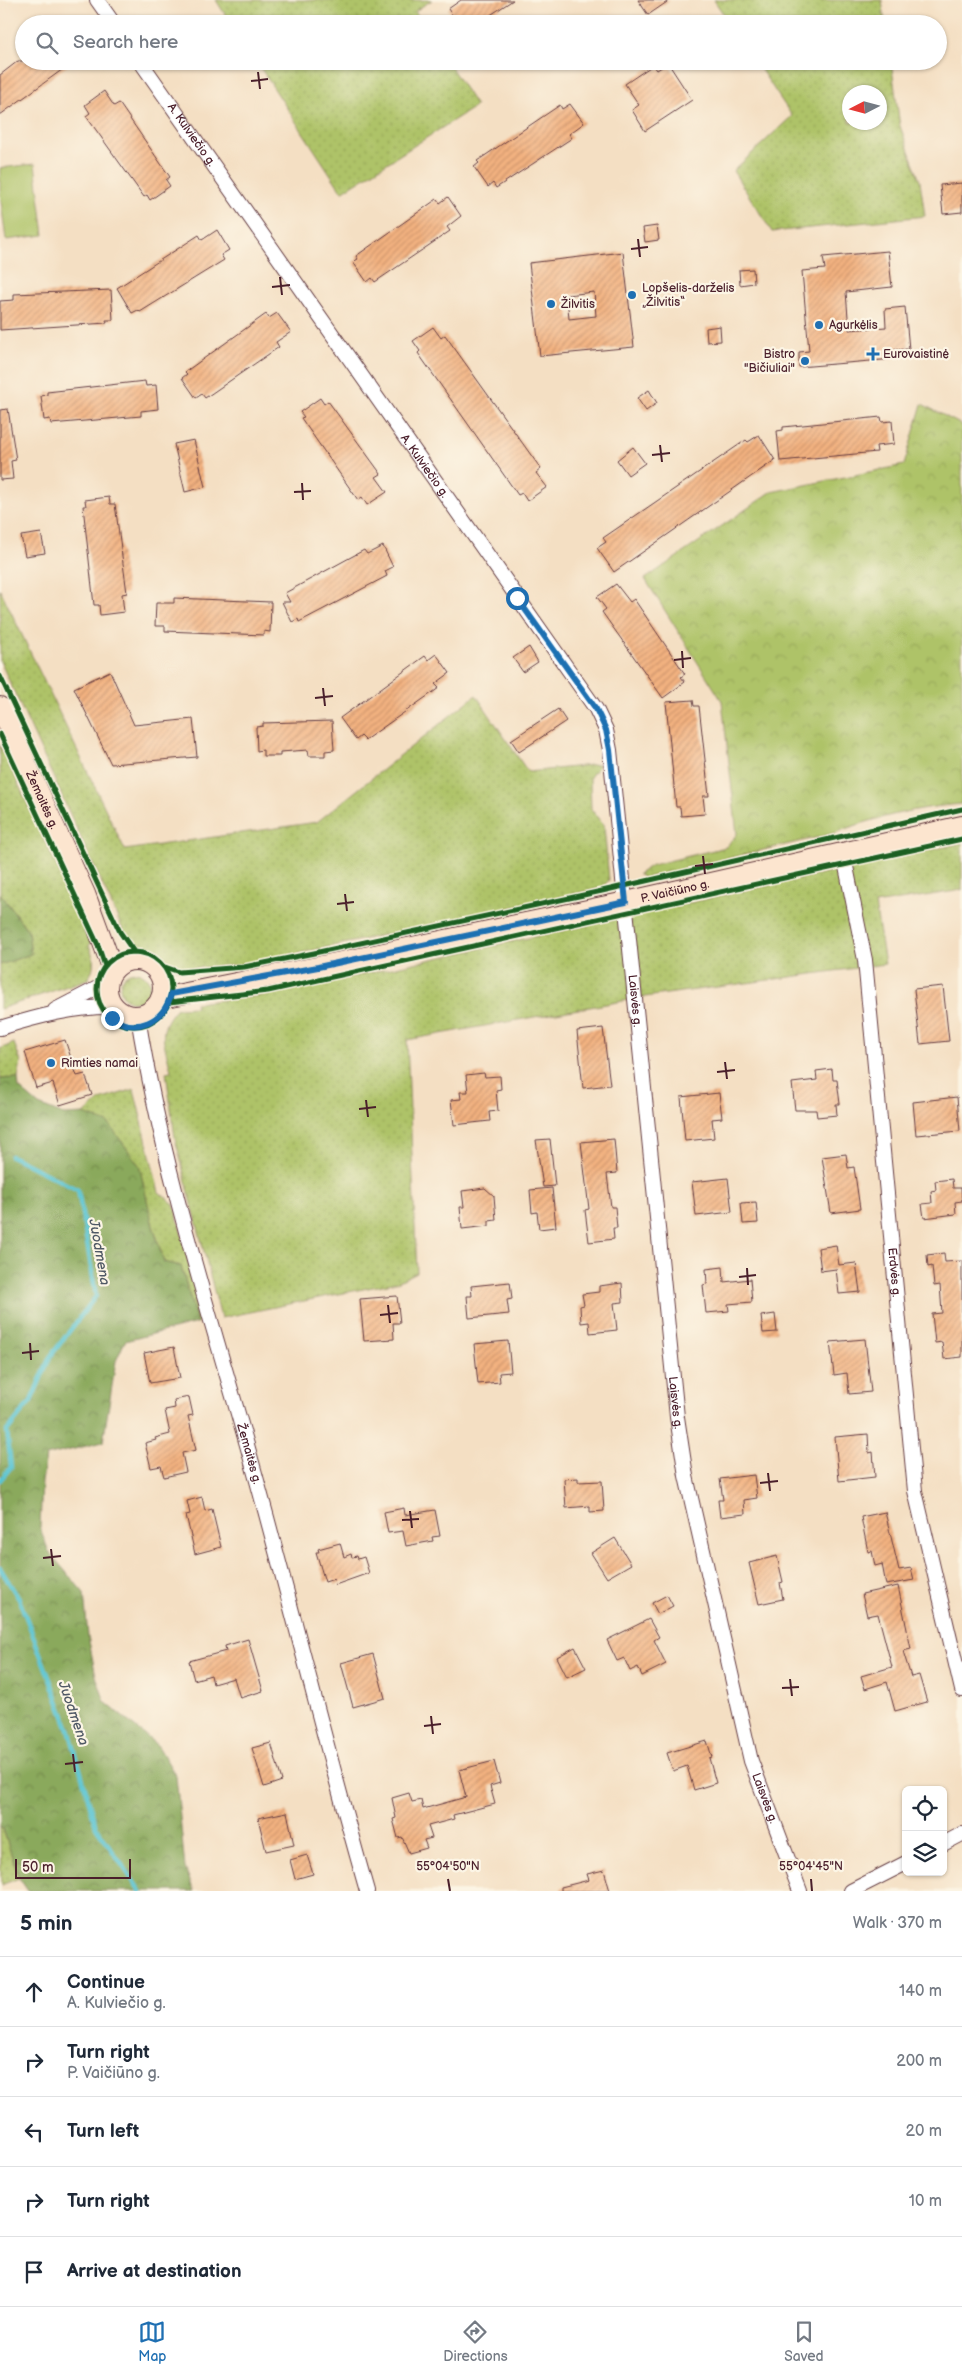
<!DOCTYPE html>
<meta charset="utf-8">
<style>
body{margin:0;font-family:"Balsamiq Sans",sans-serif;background:#f6f6f7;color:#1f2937}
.controls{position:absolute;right:15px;bottom:15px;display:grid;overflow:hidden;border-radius:8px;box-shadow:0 1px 4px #0004}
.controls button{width:45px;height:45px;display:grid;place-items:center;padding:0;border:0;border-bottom:1px solid #e0e1e3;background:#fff;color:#1f2937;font:25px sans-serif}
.compass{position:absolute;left:842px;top:85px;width:45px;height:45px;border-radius:50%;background:#fff;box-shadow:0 1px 4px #0004;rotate:264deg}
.scale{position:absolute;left:15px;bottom:12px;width:116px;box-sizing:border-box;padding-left:5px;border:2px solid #4a1f2b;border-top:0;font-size:14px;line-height:18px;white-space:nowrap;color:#4a1f2b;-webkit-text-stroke:4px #fcf5e5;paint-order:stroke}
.stop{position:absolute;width:15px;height:15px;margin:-11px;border:4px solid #1f6fb2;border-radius:50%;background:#fff}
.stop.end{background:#1f6fb2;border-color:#fff;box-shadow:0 1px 5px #0008}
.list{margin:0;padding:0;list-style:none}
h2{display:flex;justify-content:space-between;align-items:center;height:65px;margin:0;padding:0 20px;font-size:21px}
h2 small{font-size:16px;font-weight:400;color:#747a83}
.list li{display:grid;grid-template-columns:32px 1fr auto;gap:15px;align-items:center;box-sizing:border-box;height:70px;padding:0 20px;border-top:1px solid #e0e1e3}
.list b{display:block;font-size:19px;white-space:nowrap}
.list p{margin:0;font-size:16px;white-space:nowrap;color:#747a83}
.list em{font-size:16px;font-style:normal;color:#747a83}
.icon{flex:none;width:28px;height:28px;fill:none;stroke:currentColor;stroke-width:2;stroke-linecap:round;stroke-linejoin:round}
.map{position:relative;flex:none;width:962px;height:1891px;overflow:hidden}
.search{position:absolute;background:#fff;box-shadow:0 1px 4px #0004;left:15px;right:15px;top:15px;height:55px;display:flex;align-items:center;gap:12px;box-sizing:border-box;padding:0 18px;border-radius:28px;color:#747a83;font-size:19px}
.sheet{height:415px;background:#fff}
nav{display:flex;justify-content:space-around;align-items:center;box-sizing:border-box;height:70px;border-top:1px solid #e0e1e3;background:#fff;font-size:14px;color:#747a83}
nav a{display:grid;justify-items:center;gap:2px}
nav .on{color:#1f6fb2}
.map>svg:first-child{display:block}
</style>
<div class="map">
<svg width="962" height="1891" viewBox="0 0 962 1891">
<defs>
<pattern id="grass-dots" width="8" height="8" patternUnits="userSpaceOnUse" patternTransform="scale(1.25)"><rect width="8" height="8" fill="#aec368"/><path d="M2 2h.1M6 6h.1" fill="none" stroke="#97a75a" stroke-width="1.8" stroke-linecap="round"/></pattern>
<pattern id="forest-crowns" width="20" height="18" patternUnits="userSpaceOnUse" patternTransform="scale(1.25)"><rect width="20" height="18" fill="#8aa95c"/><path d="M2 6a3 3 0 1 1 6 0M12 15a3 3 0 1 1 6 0" fill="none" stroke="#73894c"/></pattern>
<pattern id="park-crowns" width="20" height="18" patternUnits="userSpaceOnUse" patternTransform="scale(1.25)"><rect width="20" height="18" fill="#aec368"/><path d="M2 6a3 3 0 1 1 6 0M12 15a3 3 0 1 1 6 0" fill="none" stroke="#97a75a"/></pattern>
<pattern id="building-hatch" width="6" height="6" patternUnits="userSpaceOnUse" patternTransform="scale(1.25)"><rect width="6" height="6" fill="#f3b280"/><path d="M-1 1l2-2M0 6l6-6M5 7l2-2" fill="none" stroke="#c79069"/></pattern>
</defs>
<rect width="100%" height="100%" fill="#fcf5e5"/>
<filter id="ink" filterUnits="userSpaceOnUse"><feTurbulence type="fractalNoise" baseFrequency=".02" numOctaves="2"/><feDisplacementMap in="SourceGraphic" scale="10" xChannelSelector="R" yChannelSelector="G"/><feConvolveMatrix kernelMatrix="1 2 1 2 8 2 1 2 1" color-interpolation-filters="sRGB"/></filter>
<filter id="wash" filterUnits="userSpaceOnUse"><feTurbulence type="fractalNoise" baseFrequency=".0096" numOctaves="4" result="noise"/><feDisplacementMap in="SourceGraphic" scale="20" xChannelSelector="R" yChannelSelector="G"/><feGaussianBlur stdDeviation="1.12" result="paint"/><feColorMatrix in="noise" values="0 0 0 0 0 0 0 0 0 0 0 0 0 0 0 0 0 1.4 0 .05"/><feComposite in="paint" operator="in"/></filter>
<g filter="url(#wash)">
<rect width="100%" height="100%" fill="#f4dfc3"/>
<path fill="url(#grass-dots)" stroke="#7c714a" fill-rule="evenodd" d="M216,0H432L415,11L423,24H231Z
M714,0H882L885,24H730Z
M256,61H447L476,106L342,192Z
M755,61H891L900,126L920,181L925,216L772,232L733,171L792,116ZM850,92H880V122H850Z
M0,589L125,850L317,822L476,695L528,772L600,764L590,777L591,809L604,826L609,880L602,888L245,965L176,969L157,954L139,947L125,934L0,661Z
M0,745L92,942L89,945C94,958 96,966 88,979L0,1009V965L30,954L28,931L0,893Z
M962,843V890L875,904L885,964L645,997L407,1040L417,1272L397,1282L221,1318L175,1138L166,1072L171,1071C165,1042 155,1032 177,1008L196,1007L195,1003L268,995Z
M120 987a15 15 0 1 1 30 0a15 15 0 1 1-30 0Z
M14,1043L21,1062L18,1078L0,1079V1049Z
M134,1089L159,1192L174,1204L204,1321L197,1323L181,1266L164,1262L153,1226L84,1114L100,1100Z
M0,1828L3,1829L19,1878L1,1885Z"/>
<path fill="url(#forest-crowns)" stroke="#6a6444" d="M0,893L28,931L31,954L0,965Z
M18,1078L19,1088L39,1105L64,1115L84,1114L108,1123L139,1165L153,1226L164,1262L181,1266L197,1323L125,1341L116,1361L103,1442L46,1456L42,1482L40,1528L49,1552L84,1593L88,1636L96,1676L105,1702L158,1746L176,1776L185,1868L194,1891H28L19,1878L3,1829L0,1828V1079Z"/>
<path fill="url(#park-crowns)" stroke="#7c714a" d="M922,404L962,425V804C919,807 872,818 832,834L644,878L638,874L652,865L726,847L737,834L722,701L645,579L771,492L904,465Z"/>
<path fill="#aec368" stroke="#7c714a" d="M35,164L44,235L6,240L0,194V168Z"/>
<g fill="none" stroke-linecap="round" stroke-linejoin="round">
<path stroke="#5ac5d3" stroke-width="4.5" d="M0,1480L11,1467L7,1431L31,1401L50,1357L96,1296L78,1190L11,1156
M0,1568L19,1599L69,1729L96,1827L140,1891"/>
</g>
<g id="blocks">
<path fill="url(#building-hatch)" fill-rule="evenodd" d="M461,0H513L477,24H458L448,9Z
M638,0H670L648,15Z
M18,61H74L0,115V75Z
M668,63L692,100L645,131L632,110L639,105L625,84L653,65L657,70Z
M104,91L114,106L119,103L170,177L166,180L170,186L150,200L147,195L144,197L86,116L90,113L85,105Z
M570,104L584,123L569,134L572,138L496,188L493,183L488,187L474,167L479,163L477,161L560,105L562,109Z
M962,183V212L943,214L940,185Z
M448,197L461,216L447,227L450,231L375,282L372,278L367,282L353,262L358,259L356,256L437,199L440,203Z
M657,226L659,240L645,242L643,228Z
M217,230L229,250L221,255L224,260L140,312L138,310L132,313L117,288L199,235L202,240Z
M888,251L892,287L846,292L849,330L886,327L885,309L905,307L909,349L894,350V359L799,367V352L809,351L802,271L825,269L823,257Z
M623,252L634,347L540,356L529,263ZM594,292L596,316L569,319L567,295Z
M753,269L754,283L740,285L739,270Z
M111,290L113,320H106L107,323L0,330V301L14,300V294Z
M277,313L291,332L276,342L279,347L205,398L202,394L196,398L182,378L187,374L185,372L266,314L269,318Z
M720,326L721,341L707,342L706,328Z
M433,327L441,338L445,335L541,469L536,473L547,487L527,501L522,493L518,495L418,353L420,351L413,341Z
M145,381L146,386L156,385L158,409L141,411V416L51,424L50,419L44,420L41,396L47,395V392Z
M649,390L657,403L646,411L637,398Z
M320,398L324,404L328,401L381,474L376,477L387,492L367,505L362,497L358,500L301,418L304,417L300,412Z
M8,409L16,460L11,461L13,479L0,480V410Z
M881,417L882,422L892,421L894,444L876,446L877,452L780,461L777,431L783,430V427Z
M759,435L775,460L614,572L597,548L606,542L603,538L746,440L748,442Z
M194,440L205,487L185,492L174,444Z
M633,447L645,463L628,475L617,460Z
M109,497L110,504H115L127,593L122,594L124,612L100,615L99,605H94L83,506H86L85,500Z
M41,533L45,553L25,556L21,536Z
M383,546L393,567L385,571L387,576L299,622L298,619L292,622L282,602H290L285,593L364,550L367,554Z
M616,584L630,602L634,599L685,674L681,677L685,682L663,698L602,612L606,609L597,597Z
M174,598L271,602L270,632L264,631V635L165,631V626H155L156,603H174Z
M529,647L538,662L523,672L513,658Z
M436,654L450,673L435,684L439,688L365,740L361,736L356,740L340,718L425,656L428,660Z
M110,671L134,725L193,719L197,757L111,764L74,688Z
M693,700L694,706H699L709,796H703L705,814L681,816L680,807H676L666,702Z
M558,709L566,721L519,752L511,740Z
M332,721L334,750L325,751V756H309L308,750L280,752V756H263V750L257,751L256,727L263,726V723Z
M943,986L949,1041L920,1044L914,989Z
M603,1028L610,1085L583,1088L577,1031Z
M65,1040L77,1076L85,1074L92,1095L60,1105L53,1083L36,1088L25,1052Z
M832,1069L833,1080H837L840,1104H836L837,1115L817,1117L816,1110H795L792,1083L817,1080L816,1071Z
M484,1073L485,1077L500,1076L501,1089L496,1090L498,1111L489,1112L490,1121L454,1125L451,1100L461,1099L460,1092H468L466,1075Z
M719,1093L722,1118L712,1119L714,1138L685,1141L681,1097Z
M957,1097L960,1131L916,1135L913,1102Z
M550,1139L555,1186L543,1187L536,1140Z
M614,1139L617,1173L607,1174L611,1207H615L617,1228H613L614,1239L589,1242L585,1210L589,1209L581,1142Z
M846,1154L848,1168L854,1167L860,1209L831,1213L822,1157Z
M728,1178L732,1212L696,1216L692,1182Z
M952,1179L953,1188H961L962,1201L955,1202L956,1214L924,1218L922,1204L932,1203L931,1191L936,1190L935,1181Z
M485,1188L494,1196L496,1220L489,1221V1226L462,1229L460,1207H464L462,1191Z
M552,1188L556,1227L539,1229L537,1212L532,1213L530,1190Z
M756,1202L758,1223L743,1224L741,1203Z
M836,1245L839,1265L856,1263L860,1292L839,1294L836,1269L821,1271L818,1248Z
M944,1253L945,1262L962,1261V1357L944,1359L942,1342L935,1343L932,1314L942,1313L940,1285L934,1286L932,1266L928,1267L927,1255Z
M723,1267L724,1282L750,1279L752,1302L728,1304L729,1311L706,1313L703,1285L707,1284L706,1269Z
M510,1282L512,1299L507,1300L509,1314L469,1318L467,1296H472L471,1286Z
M622,1283L623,1302L614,1303L617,1330L590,1333L589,1322L581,1323L580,1306L584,1305L582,1294L599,1292V1286Z
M397,1296L400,1323H393L394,1339L364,1341L360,1299Z
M775,1314L777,1332L763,1333L761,1316Z
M865,1339L871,1392L849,1394L847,1373L834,1375L830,1342Z
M508,1341L511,1372L499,1373L500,1382L478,1384L474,1344Z
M174,1347L180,1378L150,1383L144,1353Z
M189,1397L193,1415L188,1416L196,1450L182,1453L186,1472L164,1477L161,1466L151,1468L145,1443L156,1440L155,1438L170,1434L165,1410L175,1408L174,1400Z
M868,1434L869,1453L873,1452L875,1477L839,1481L835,1437Z
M754,1475L757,1498L744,1500L745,1514L720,1517L718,1500H723L720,1479Z
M578,1478V1482L602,1481L604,1511L590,1512V1506L566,1508L564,1479Z
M202,1497L205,1511L212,1509L221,1547L195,1554L186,1515L190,1514L187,1501Z
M404,1508L405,1515L435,1510L440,1536L432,1537L433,1541L406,1546L403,1531L388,1533L384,1512Z
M885,1512L899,1570L911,1568L914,1580L886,1585L882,1564L875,1566L872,1551L868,1552L861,1517Z
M615,1538L631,1564L607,1578L591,1553Z
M340,1543L344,1557L351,1554L352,1557L357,1556L358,1559L364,1557L369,1573L335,1585L334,1579L325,1582L316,1552H319L318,1549Z
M777,1556L783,1582L780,1583L783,1599L759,1604L749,1563Z
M898,1586L911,1649L903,1651L911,1677L919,1675L927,1702L895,1711L887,1682L865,1689L861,1676L892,1667L878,1614L867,1616L862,1594Z
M667,1595L673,1606L658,1614L652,1603Z
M649,1619L659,1637L654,1640L666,1664L642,1676L638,1667L630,1671L624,1658L617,1661L607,1640Z
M248,1639L263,1691L240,1698L234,1678L213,1684L211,1675L194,1680L189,1661L226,1651L225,1646Z
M575,1647L586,1668L567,1677L557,1657Z
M373,1654L385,1698L353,1707L341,1663Z
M707,1741L712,1757L709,1758L716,1783L694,1790L687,1766L673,1771L667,1753Z
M271,1743L282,1781L264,1787L252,1748Z
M494,1761L500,1783L490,1786L495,1804L453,1815L454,1819L428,1826L432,1838L424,1840L427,1848L409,1853L402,1837L398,1838L393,1819L396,1818L392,1798L409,1793L412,1802L421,1800L423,1809L466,1797L459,1770Z
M287,1812L294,1845L266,1851L258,1818Z
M307,1855L313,1874L295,1879L290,1860Z
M604,1870L610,1891H561V1887L589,1880L587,1874Z"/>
</g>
</g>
<g filter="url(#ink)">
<use href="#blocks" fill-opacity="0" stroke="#643c42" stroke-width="1"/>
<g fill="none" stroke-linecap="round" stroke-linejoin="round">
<g stroke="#643c42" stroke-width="16">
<g id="minor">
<path d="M97,0L114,24"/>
<path id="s1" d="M140,61L596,709L606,730L610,750L677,1417L686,1476L751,1761L800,1891"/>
<path id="s2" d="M843,852L865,960L915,1491L962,1690"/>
<path d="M55,1010L107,983"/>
<path id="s3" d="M138,1017C162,1165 208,1308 249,1452C290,1598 325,1745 367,1891"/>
<path d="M0,1028C36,1017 76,1006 113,1007"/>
<path d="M943,1844L962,1834"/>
<path d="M851,1891L906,1863"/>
</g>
</g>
<g stroke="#643c42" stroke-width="22">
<g id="secondary">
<path id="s4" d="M0,707L85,894L113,970"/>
<circle cx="135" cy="988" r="28"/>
<path id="s5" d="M161,998L317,967L626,902L962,826"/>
</g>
</g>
<use href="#minor" stroke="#fff" stroke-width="14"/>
<use href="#secondary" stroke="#fce5cf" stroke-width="20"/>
<g stroke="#fcf5e5" stroke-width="8">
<path id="cycleway" d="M0,676L120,932L134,952
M0,734L98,945L105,966
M97 989a37 37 0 1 1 74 0a37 37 0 1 1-74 0Z
M165,967L179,972L244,967L314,953L602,891L962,809
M169,1002L268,991L962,839"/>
</g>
<use href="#cycleway" stroke="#1b5e20" stroke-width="5"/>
</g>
</g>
<g fill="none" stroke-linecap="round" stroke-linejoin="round" filter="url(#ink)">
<path stroke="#1f6fb2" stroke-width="6" d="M112,1018C136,1034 164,1022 171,994L318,967L626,902L610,750L606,730L596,709L517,598"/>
</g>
<path fill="none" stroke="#4a1f2b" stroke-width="2" d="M258,72L260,89M251,81L268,79M638,239L640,257M631,249L648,247M280,277L282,295M272,287L290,285M660,445L662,462M652,455L670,453M302,483L303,500M294,492L311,491M682,651L683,668M674,660L691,658M323,688L325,706M315,698L333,696M703,856L705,874M695,866L713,864M345,894L347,911M337,904L354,902M725,1062L727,1079M717,1072L735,1070M366,1100L368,1117M359,1109L376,1107M747,1268L748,1285M739,1277L756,1275M388,1305L390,1323M380,1315L398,1313M30,1343L31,1360M22,1353L39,1351M768,1473L770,1491M760,1483L778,1481M410,1511L412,1528M402,1520L419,1519M51,1549L53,1566M43,1558L61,1556M790,1679L792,1696M782,1688L799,1687M431,1716L433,1734M424,1726L441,1724M73,1754L75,1772M65,1764L83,1762M448,1879L450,1891M811,1879L812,1891"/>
<g fill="#1f6fb2" stroke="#fcf5e5" stroke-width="2">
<circle cx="632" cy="295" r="5"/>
<circle cx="551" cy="304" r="5"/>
<circle cx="819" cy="325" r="5"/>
<path d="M870.5 346.5h5v5h5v5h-5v5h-5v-5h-5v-5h5z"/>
<circle cx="805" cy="361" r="5"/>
<circle cx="51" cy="1063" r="5"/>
</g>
<g text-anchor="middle" stroke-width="4.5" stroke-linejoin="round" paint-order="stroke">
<g font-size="12" fill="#4a1f2b" stroke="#fcf5e5">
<text dy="4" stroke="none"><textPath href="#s1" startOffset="90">A. Kulviečio g.</textPath></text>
<text dy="4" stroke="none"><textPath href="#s1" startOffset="495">A. Kulviečio g.</textPath></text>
<text dy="4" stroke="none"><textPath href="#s4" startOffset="102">Žemaitės g.</textPath></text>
<text dy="4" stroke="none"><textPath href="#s5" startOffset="525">P. Vaičiūno g.</textPath></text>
<text dy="4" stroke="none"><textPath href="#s1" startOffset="1088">Laisvės g.</textPath></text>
<text dy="4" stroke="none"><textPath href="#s2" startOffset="424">Erdvės g.</textPath></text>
<text dy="4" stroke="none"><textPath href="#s1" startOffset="1492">Laisvės g.</textPath></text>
<text dy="4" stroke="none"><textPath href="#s3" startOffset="451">Žemaitės g.</textPath></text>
<text dy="4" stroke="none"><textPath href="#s1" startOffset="1898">Laisvės g.</textPath></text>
</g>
<g font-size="12" fill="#4a1f2b" stroke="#fcf5e5" text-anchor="start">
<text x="642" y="292">Lopšelis-darželis<tspan x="642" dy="14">„Žilvitis“</tspan></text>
<text x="561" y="308">Žilvitis</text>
<text x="829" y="329">Agurkėlis</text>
<text x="795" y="358" text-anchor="end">Bistro<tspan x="795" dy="14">"Bičiuliai"</tspan></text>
<text x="883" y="358">Eurovaistinė</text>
<text x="61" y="1067">Rimties namai</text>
</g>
<g font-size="14" font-style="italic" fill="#505966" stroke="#fcf5e5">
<text transform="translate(100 1252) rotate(80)" y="5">Juodmena</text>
<text transform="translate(74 1713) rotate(71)" y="5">Juodmena</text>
</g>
</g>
<g font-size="12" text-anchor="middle" fill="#4a1f2b" stroke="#fcf5e5" stroke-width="4.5" stroke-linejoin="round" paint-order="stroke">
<text x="448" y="1870">55°04'50"N</text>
<text x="811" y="1870">55°04'45"N</text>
</g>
</svg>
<div class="controls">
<button><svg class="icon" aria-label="locate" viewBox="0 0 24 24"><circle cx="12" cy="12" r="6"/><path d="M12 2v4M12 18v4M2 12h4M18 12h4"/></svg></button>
<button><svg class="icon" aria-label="layers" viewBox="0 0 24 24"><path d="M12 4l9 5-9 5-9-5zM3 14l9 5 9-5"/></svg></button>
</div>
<svg class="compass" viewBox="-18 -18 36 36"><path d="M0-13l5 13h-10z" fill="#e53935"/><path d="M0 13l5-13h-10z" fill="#747a83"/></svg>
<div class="scale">50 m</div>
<div class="stop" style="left:517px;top:598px"></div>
<div class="stop end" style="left:112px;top:1018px"></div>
<div class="search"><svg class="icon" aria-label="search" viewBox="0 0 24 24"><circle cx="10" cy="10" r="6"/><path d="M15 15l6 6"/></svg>Search here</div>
</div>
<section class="sheet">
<h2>5 min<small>Walk · 370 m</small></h2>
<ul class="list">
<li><svg class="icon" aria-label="ahead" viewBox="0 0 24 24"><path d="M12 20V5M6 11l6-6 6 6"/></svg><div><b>Continue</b><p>A. Kulviečio g.</p></div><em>140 m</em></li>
<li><svg class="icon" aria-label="right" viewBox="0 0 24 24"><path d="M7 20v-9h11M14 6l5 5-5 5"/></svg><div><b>Turn right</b><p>P. Vaičiūno g.</p></div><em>200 m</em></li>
<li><svg class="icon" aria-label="left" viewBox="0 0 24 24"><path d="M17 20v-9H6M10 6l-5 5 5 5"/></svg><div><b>Turn left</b></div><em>20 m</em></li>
<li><svg class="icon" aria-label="right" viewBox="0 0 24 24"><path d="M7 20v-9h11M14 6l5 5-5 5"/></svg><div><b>Turn right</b></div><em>10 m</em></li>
<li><svg class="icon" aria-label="arrive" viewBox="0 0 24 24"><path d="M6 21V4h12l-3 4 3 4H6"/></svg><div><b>Arrive at destination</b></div></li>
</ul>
</section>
<nav>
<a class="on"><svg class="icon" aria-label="map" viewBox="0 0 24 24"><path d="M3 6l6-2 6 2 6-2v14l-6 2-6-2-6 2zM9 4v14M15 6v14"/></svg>Map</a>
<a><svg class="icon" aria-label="directions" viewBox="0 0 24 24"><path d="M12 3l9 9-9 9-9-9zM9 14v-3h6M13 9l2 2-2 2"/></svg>Directions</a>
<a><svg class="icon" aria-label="saved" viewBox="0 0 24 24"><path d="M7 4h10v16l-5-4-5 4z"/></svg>Saved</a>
</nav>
